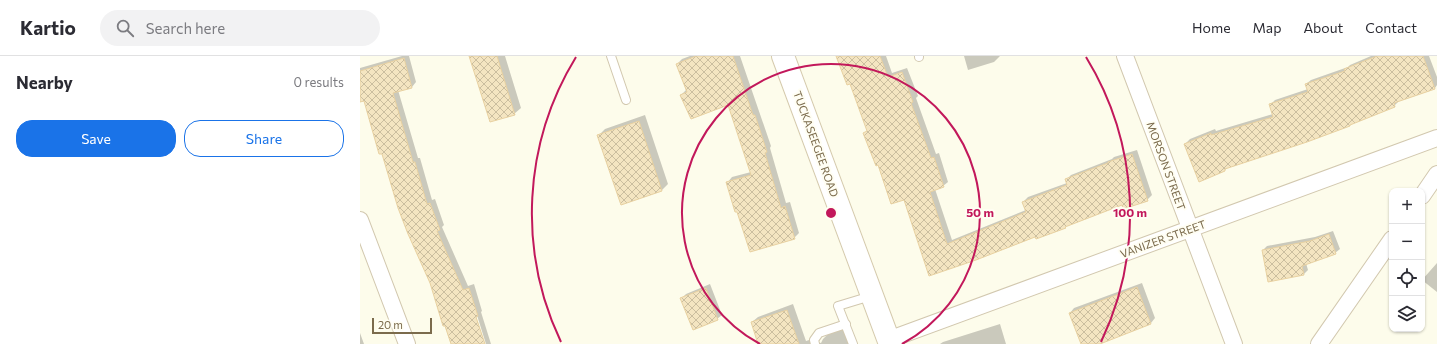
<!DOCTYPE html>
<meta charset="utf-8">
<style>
body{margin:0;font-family:Commissioner,sans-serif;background:#f2f2f3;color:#2b2b33}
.controls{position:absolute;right:12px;bottom:12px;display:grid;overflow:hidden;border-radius:8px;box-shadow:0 1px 3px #0004}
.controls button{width:36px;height:36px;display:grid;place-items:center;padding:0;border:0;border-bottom:1px solid #e1e1e2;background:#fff;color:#2b2b33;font:20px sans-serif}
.scale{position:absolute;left:12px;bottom:10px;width:60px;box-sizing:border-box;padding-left:4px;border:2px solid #7b6b4c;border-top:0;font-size:11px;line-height:14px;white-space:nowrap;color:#7b6b4c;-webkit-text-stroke:3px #fffef3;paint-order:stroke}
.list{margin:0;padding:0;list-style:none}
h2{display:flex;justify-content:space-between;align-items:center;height:52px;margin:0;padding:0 16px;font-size:17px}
h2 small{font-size:13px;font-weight:400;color:#7c7c81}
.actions{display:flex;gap:8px;padding:12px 16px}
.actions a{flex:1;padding:9px 0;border:1px solid #1a73e8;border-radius:16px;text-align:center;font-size:14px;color:#1a73e8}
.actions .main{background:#1a73e8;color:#fff}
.icon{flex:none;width:22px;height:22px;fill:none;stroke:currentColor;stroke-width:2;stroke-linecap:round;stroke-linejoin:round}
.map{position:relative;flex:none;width:1077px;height:288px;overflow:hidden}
header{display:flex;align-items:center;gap:24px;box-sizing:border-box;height:56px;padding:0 20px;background:#fff;border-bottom:1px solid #e1e1e2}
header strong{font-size:19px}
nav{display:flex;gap:22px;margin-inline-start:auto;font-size:14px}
.search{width:280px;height:36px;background:#f2f2f3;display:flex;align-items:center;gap:10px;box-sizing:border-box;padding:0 14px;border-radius:22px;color:#7c7c81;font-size:15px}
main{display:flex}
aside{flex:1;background:#fff}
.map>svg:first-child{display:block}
</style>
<header>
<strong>Kartio</strong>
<div class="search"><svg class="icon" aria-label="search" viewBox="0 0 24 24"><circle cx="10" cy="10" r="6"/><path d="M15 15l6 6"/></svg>Search here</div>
<nav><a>Home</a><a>Map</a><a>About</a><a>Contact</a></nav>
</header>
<main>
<aside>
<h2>Nearby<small>0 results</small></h2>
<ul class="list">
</ul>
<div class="actions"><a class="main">Save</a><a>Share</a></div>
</aside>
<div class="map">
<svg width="1077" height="288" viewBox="0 0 1077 288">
<defs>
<pattern id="building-cross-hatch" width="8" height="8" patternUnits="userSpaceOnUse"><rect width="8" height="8" fill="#f4e5c1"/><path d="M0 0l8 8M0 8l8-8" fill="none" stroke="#cbbe9f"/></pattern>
</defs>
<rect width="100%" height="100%" fill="#fdfceb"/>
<path fill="#0003" d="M42,0H49L56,26L52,31L38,34L58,102H60L72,144L75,143L84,169L82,171L108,230L114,228L122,255L121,256L131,288H126L116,256H114L124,288H92L5,44L0,45V12Z
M111,0H145L161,52L154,58Z
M330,0H380L411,90L410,92L426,147L430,146L439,177L434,182L367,127L372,121L391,116L369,47L321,39L326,34L317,8L322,3Z
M477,0H526L532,17L547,12L558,40L556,42L576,98L579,97L588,126L583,130L575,133L592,184L666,154L663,146L668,141L707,127L706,124L711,119L752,103L754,101L777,94L792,139L787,144L763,148L708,169L705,171L675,179L570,218L544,143L518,108L505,77L508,74L490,26Z
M604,0H640L634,6L608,14Z
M1011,0H1069L1077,21V29L1075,32L1039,45L1034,50L868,111L865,114L825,88L830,83L855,73L856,75L913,58L910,49L915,44L948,33L946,28L951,24L988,11L990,9Z
M285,59L308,128L302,134L262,148L238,80L245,73Z
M973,175L980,193L975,197L946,207L948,214L944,218L903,194L907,190L955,181Z
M1077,207V236L1062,224Z
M782,227L795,262L791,267L737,288H722L710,257L714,252Z
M350,228L362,259L357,263L322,242L326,238Z
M433,248L446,285L455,282L457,286L461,287L463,283L469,277L484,272L490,288H399L392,266L398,261Z
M640,268L646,288H580L583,286Z
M0,277L4,288H0Z"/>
<path fill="url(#building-cross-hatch)" stroke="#e8d1a1" d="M109,0H137L155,59L130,66Z
M336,0H373L393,59H395L407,96L405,97L421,152L425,150L435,183L390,196L377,156H375L366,126L391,119L368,49L331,63L320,39L327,36L316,8Z
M476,0H520L528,21L542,16L553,46L551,47L571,102L574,101L584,131L570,136L587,188L666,156L662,146L707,129L705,123L748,107V106L772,98L788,145L763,153L762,149L705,171L706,172L676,183L675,181L616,204L569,220L544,144L531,148L518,109L516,110L503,77L507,75L490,28L487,29Z
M1017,0H1063L1075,33L1034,47L1035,51L990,69V70L947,86L865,113V115L839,126L824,88L851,77V79L913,61L909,48L948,36L945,28L985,15L984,13Z
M44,2L52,32L33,37L53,106H55L67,148L70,147L80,174L77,175L103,234L109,232L118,260L116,261L125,288H91L85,270H83L70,227L48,178L38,152L22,98H19L4,45L0,46V15Z
M279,65L302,135L261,149L237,79Z
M969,178L976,198L942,210L944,219L908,226L902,194L950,185Z
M777,231L791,268L740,288H721L709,257Z
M346,232L358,264L333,274L320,242Z
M427,254L439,288H398L391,266Z"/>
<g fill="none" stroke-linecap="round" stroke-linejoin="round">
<g stroke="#d2c8af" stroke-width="10">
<path id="lane" d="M251,0L266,44
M559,0V1
M455,288L454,284L459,277L486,268
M493,288L478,250L511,240"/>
</g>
<g stroke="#d2c8af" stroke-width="18">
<path id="street" d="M765,0L874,288
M1062,140L1077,118
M0,164L47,288
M528,284L1077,82
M959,288L1032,183"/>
</g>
<g stroke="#d5caad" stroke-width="24">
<path id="secondary" d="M423,0L530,288"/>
</g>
<use href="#lane" stroke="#fff" stroke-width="8"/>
<use href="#street" stroke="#fff" stroke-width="16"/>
<use href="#secondary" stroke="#fff" stroke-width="22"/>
</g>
<g fill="none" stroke="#c2185b" stroke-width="2">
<path d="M400 288A149 149 0 1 1 542 288"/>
<path d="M201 286A299 299 0 0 1 216 1M726 1A299 299 0 0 1 741 286"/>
</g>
<g text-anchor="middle" stroke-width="4" stroke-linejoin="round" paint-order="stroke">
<g font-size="11" fill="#7b6b4c" stroke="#fffef3">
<text transform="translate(456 88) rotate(70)" y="4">TUCKASEEGEE ROAD</text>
<text transform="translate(806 110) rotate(70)" y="4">MORSON STREET</text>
<text transform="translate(803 183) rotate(-20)" y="4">VANIZER STREET</text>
</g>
</g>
<circle cx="471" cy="157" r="6" fill="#c2185b" stroke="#fffef3" stroke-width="2"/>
<g font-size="12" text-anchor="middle" font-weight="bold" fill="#c2185b" stroke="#fffef3" stroke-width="4" stroke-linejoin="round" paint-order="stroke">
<text x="620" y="161">50 m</text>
<text x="770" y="161">100 m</text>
</g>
</svg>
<div class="controls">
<button>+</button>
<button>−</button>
<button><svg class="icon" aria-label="locate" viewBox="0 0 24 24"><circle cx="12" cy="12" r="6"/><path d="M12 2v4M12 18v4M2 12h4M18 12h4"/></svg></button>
<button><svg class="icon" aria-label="layers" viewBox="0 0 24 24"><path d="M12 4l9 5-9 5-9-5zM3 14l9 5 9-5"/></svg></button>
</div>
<div class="scale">20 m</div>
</div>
</main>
